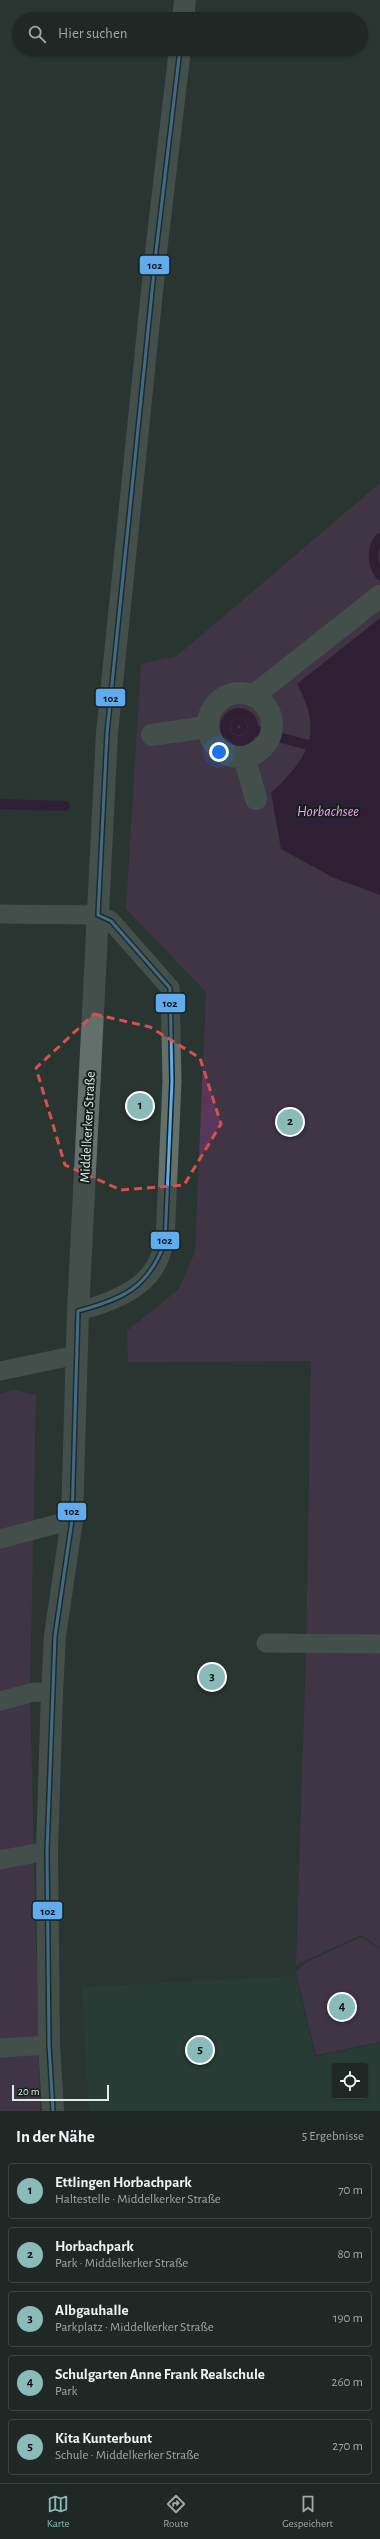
<!DOCTYPE html>
<html lang="de">
<meta charset="utf-8">
<style>
body{margin:0;font-family:"Alegreya Sans",sans-serif;background:#2c3432;color:#f1f3f6}
.controls{position:absolute;right:12px;bottom:12px;display:grid;overflow:hidden;border-radius:4px;box-shadow:0 1px 3px #0004}
.controls button{width:36px;height:36px;display:grid;place-items:center;padding:0;border:0;border-bottom:1px solid #3c4442;background:#1f2825;color:#f1f3f6;font:20px sans-serif}
.scale{position:absolute;left:12px;bottom:10px;width:97px;box-sizing:border-box;padding-left:4px;border:2px solid #deece6;border-top:0;font-size:11px;line-height:14px;white-space:nowrap;color:#deece6;-webkit-text-stroke:3px #15201c;paint-order:stroke}
.you{position:absolute;left:219px;top:752px;width:14px;height:14px;margin:-10px;border:3px solid #fff;border-radius:50%;background:#1a73e8;box-shadow:0 0 0 6px #1a73e833}
.badge{display:grid;place-items:center;width:26px;height:26px;border-radius:50%;background:#8bbbb9;color:#111;font-size:13px;font-weight:700}
.pin{position:absolute;translate:-50% -50%;border:2px solid #fff;box-shadow:0 1px 4px #0006}
.list{margin:0;padding:0;list-style:none}
h2{display:flex;justify-content:space-between;align-items:center;height:52px;margin:0;padding:0 16px;font-size:17px}
h2 small{font-size:13px;font-weight:400;color:#a1a6a7}
.list li{display:grid;grid-template-columns:26px 1fr auto;gap:12px;align-items:center;box-sizing:border-box;height:56px;margin:0 8px 8px;padding:0 8px;border:1px solid #3c4442;border-radius:4px}
.list b{display:block;font-size:15px;white-space:nowrap}
.list p{margin:0;font-size:13px;white-space:nowrap;color:#a1a6a7}
.list em{font-size:13px;font-style:normal;color:#a1a6a7}
.icon{flex:none;width:22px;height:22px;fill:none;stroke:currentColor;stroke-width:2;stroke-linecap:round;stroke-linejoin:round}
.map{position:relative;flex:none;width:380px;height:2111px;overflow:hidden}
.search{position:absolute;background:#1f2825;box-shadow:0 1px 3px #0004;left:12px;right:12px;top:12px;height:44px;display:flex;align-items:center;gap:10px;box-sizing:border-box;padding:0 14px;border-radius:22px;color:#a1a6a7;font-size:15px}
.sheet{height:372px;background:#1f2825}
nav{display:flex;justify-content:space-around;align-items:center;box-sizing:border-box;height:56px;border-top:1px solid #3c4442;background:#1f2825;font-size:11px;color:#a1a6a7}
nav a{display:grid;justify-items:center;gap:2px}
nav .on{color:#8bbbb9}
.map>svg:first-child{display:block}
</style>
<div class="map">
<svg width="380" height="2111" viewBox="0 0 380 2111">
<rect width="100%" height="100%" fill="#293531"/>
<path fill="#264338" fill-rule="evenodd" d="M295,1976L315,2057L380,2043V2111H89L82,1987ZM335,2066H365V2096H335Z"/>
<path fill="#59375b" d="M380,483V1948L361,1935L296,1965L306,1654L311,1361L128,1362L127,1331L179,1289L195,1252L206,992L126,909L141,664L177,656Z
M13,1390L36,1395L30,1691L40,2111H0V1394Z
M361,1937L380,1949V2042L316,2055L296,1972L307,1962Z"/>
<path fill="#360538" d="M380,618V895L334,878L281,849L271,793C308,758 324,733 297,684Z"/>
<g fill="none" stroke-linecap="round" stroke-linejoin="round">
<path stroke="#360538" stroke-width="10" d="M380,538C371,549 372,564 380,575
M225 727a14 14 0 1 1 28 0a14 14 0 1 1-28 0Z
M235.5 727a3.5 3.5 0 1 1 7 0a3.5 3.5 0 1 1-7 0Z
M252,730L308,745
M0,804L65,806"/>
<path stroke="#62706b" stroke-width="19" d="M0,914L98,915L111,921L170,988L172,1081L165,1242C162,1250 160,1258 156,1265C143,1291 104,1305 78,1311
M0,1371L77,1355
M0,1539L72,1520
M266,1643L380,1644
M0,1701L34,1692L52,1693
M0,1860L47,1851
M0,2048L49,2045"/>
<path stroke="#62706b" stroke-width="22" d="M183,19L185,0
M208 725a32 32 0 1 1 64 0a32 32 0 1 1-64 0Z
M253,696L380,596
M152,735L206,727
M245,759L256,799
M53,2111L49,2045L47,1851L52,1693L55,1636L72,1520L78,1311L107,733L156,252L180,49"/>
<g stroke="#15201c" stroke-width="6">
<path id="bus-1" d="M98,915L107,733L156,252L180,49
M78,1311C123,1299 148,1288 165,1242L172,1081L170,988L111,921L98,915
M53,2111L49,2045L47,1851L55,1636L72,1520L78,1311"/>
</g>
<use href="#bus-1" stroke="#60acee" stroke-width="3"/>
</g>
<path d="M0 0H380V2111H0ZM94,1014L150,1027L200,1058L221,1124L184,1185L121,1190L65,1165L36,1068Z" fill="#293531" fill-opacity=".55" fill-rule="evenodd"/>
<path fill="none" stroke="#d84f4e" stroke-width="3" stroke-dasharray="8 5" stroke-linejoin="round" d="M94,1014L150,1027L200,1058L221,1124L184,1185L121,1190L65,1165L36,1068Z"/>
<g text-anchor="middle" stroke-width="4" stroke-linejoin="round" paint-order="stroke">
<g font-size="14" fill="#deece6" stroke="#15201c">
<text transform="translate(87 1127) rotate(-87)" y="5">Middelkerker Straße</text>
</g>
<g font-size="15" font-style="italic" fill="#f39ff2" stroke="#15201c">
<text x="328" y="816">Horbachsee</text>
</g>
</g>
<g stroke="#15201c" stroke-width="1.5">
<rect x="139" y="255" width="31" height="20" rx="4" fill="#60acee"/>
<rect x="95" y="688" width="31" height="19" rx="4" fill="#60acee"/>
<rect x="155" y="993" width="31" height="20" rx="4" fill="#60acee"/>
<rect x="150" y="1231" width="30" height="19" rx="4" fill="#60acee"/>
<rect x="57" y="1502" width="30" height="19" rx="4" fill="#60acee"/>
<rect x="32" y="1901" width="31" height="19" rx="4" fill="#60acee"/>
</g>
<g font-size="11" text-anchor="middle" font-weight="bold" fill="#111">
<text x="155" y="269">102</text>
<text x="111" y="702">102</text>
<text x="170" y="1007">102</text>
<text x="165" y="1244">102</text>
<text x="72" y="1515">102</text>
<text x="48" y="1915">102</text>
</g>
</svg>
<div class="controls">
<button><svg class="icon" aria-label="locate" viewBox="0 0 24 24"><circle cx="12" cy="12" r="6"/><path d="M12 2v4M12 18v4M2 12h4M18 12h4"/></svg></button>
</div>
<div class="scale">20 m</div>
<div class="you"></div>
<div class="pin badge" style="left:140px;top:1106px">1</div>
<div class="pin badge" style="left:290px;top:1122px">2</div>
<div class="pin badge" style="left:212px;top:1677px">3</div>
<div class="pin badge" style="left:342px;top:2007px">4</div>
<div class="pin badge" style="left:200px;top:2050px">5</div>
<div class="search"><svg class="icon" aria-label="search" viewBox="0 0 24 24"><circle cx="10" cy="10" r="6"/><path d="M15 15l6 6"/></svg>Hier suchen</div>
</div>
<section class="sheet">
<h2>In der Nähe<small>5 Ergebnisse</small></h2>
<ul class="list">
<li><span class="badge">1</span><div><b>Ettlingen Horbachpark</b><p>Haltestelle · Middelkerker Straße</p></div><em>70 m</em></li>
<li><span class="badge">2</span><div><b>Horbachpark</b><p>Park · Middelkerker Straße</p></div><em>80 m</em></li>
<li><span class="badge">3</span><div><b>Albgauhalle</b><p>Parkplatz · Middelkerker Straße</p></div><em>190 m</em></li>
<li><span class="badge">4</span><div><b>Schulgarten Anne Frank Realschule</b><p>Park</p></div><em>260 m</em></li>
<li><span class="badge">5</span><div><b>Kita Kunterbunt</b><p>Schule · Middelkerker Straße</p></div><em>270 m</em></li>
</ul>
</section>
<nav>
<a class="on"><svg class="icon" aria-label="map" viewBox="0 0 24 24"><path d="M3 6l6-2 6 2 6-2v14l-6 2-6-2-6 2zM9 4v14M15 6v14"/></svg>Karte</a>
<a><svg class="icon" aria-label="directions" viewBox="0 0 24 24"><path d="M12 3l9 9-9 9-9-9zM9 14v-3h6M13 9l2 2-2 2"/></svg>Route</a>
<a><svg class="icon" aria-label="saved" viewBox="0 0 24 24"><path d="M7 4h10v16l-5-4-5 4z"/></svg>Gespeichert</a>
</nav>
